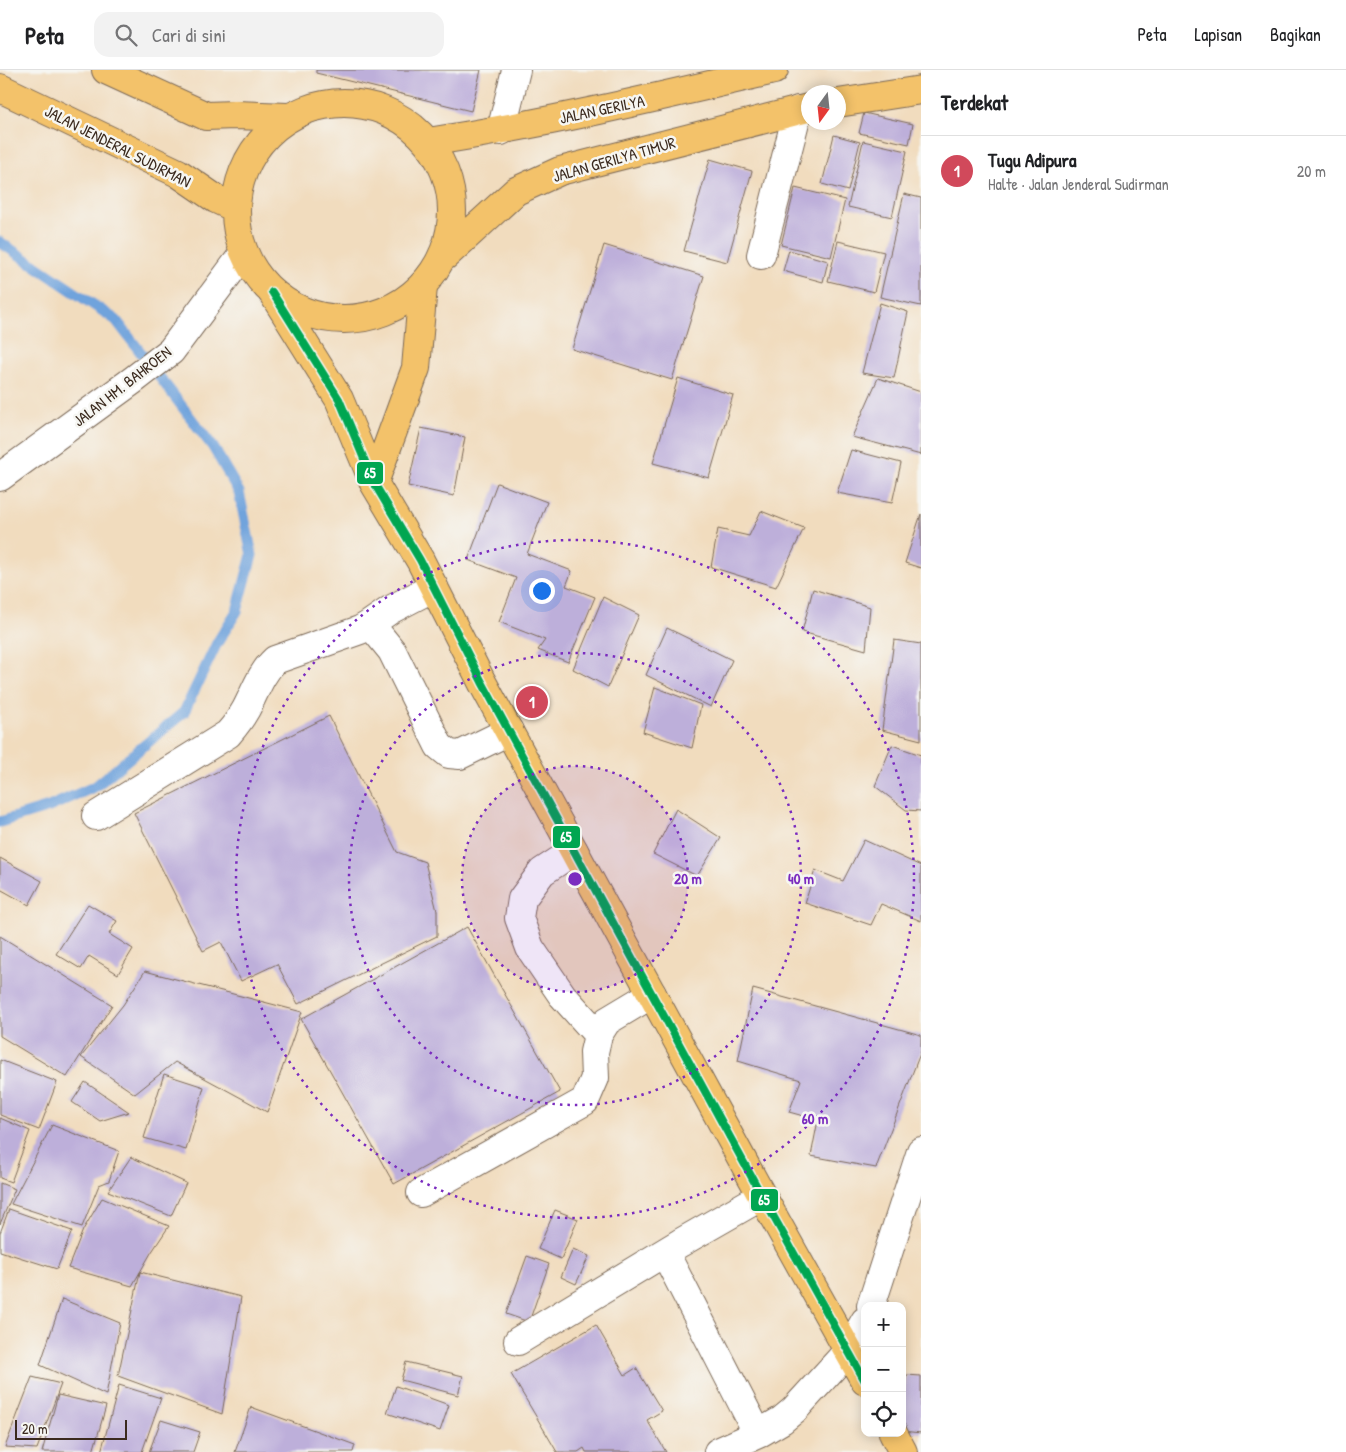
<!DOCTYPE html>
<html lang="id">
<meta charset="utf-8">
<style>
body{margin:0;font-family:"Patrick Hand",sans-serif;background:#f2f2f2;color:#202124}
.controls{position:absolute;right:15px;bottom:15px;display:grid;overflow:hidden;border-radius:10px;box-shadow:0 2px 12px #0003}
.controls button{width:45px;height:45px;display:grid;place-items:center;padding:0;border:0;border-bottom:1px solid #e0e0e0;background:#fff;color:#202124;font:25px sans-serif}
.compass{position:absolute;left:801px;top:15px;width:45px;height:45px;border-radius:50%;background:#fff;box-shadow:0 2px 12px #0003;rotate:195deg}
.scale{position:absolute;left:15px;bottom:12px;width:112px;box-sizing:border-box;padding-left:5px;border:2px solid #3b2a1e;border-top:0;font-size:14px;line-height:18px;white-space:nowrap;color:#3b2a1e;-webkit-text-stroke:4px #f6f6f2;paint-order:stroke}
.you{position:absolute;left:541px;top:520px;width:18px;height:18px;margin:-12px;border:4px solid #fff;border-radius:50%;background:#1a73e8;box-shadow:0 0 0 8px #1a73e833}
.badge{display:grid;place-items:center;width:32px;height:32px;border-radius:50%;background:#d1495b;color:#fff;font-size:16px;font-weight:700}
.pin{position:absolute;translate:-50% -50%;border:2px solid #fff;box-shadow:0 1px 5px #0006}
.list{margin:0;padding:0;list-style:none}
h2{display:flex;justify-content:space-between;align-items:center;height:65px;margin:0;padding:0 20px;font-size:21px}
h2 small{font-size:16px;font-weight:400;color:#757577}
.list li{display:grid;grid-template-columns:32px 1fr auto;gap:15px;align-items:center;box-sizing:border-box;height:70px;padding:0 20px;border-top:1px solid #e0e0e0}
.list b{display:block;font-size:19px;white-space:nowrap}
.list p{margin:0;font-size:16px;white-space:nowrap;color:#757577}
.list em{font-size:16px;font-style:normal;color:#757577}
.icon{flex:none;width:28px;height:28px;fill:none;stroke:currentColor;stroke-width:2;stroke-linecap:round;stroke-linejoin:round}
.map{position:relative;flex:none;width:921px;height:1382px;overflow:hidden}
header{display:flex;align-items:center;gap:30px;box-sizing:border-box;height:70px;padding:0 25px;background:#fff;border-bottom:1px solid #e0e0e0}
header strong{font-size:24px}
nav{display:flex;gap:28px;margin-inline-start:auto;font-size:18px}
.search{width:350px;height:45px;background:#f2f2f2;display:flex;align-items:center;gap:12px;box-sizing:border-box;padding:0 18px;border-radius:15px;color:#757577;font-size:19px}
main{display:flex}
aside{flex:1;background:#fff}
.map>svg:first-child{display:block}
</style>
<header>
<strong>Peta</strong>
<div class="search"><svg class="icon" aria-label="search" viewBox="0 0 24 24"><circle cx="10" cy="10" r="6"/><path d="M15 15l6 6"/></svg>Cari di sini</div>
<nav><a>Peta</a><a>Lapisan</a><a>Bagikan</a></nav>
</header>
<main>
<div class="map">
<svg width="921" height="1382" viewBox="0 0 921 1382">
<rect width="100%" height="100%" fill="#f6f6f2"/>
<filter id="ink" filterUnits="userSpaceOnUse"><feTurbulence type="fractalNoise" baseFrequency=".02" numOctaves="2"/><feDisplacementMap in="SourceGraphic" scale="10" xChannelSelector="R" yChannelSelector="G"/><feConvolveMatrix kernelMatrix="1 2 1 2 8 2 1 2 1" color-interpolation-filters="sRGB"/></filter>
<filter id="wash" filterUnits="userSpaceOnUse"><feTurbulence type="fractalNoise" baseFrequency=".0096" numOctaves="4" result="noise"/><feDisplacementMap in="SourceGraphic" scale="20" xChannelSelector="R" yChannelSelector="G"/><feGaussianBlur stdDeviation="1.12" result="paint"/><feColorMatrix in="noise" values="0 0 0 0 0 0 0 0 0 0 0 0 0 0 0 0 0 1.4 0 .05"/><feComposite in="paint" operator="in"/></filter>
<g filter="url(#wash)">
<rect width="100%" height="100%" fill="#f1dcbe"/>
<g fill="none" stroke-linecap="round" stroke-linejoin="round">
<path stroke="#70a3dc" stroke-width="11" d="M0,172L116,250L213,377L239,422L252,485L237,541L217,573L184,642L96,716L49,737L0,752"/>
</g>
<g id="blocks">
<path fill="#bdafda" d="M316,0H481L471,41L316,3Z
M864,43L913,54L909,74L859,63Z
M834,65L860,72L848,121L822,114Z
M863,71L907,81L892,147L848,137Z
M710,89L752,101L727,192L684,181Z
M795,118L845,130L831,187L781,175Z
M904,124L921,128V236L880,227Z
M838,171L884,182L874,222L828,211Z
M604,175L704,206L672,310L572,279Z
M789,180L828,191L823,212L783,201Z
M880,233L908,242L894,308L862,303Z
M678,308L733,325L709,408L653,393Z
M878,308L921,322V385L852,367Z
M421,358L465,367L454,426L408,416Z
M851,380L901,393L892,433L837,423Z
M497,413L547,432L527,484L572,501L566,516L595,527L568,592L538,580L545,570L499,552L516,508L468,490Z
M761,441L804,458L776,517L711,497L718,459L749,466Z
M921,444V498L905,493Z
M813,519L870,537L866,580L802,562Z
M603,527L639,545L608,617L573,599Z
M667,558L732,590L711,637L646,605Z
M894,570L921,574V670L882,660Z
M655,617L701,635L692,678L643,662Z
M329,646L397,782L425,792L437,841V866L298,934L277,894L241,911L221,872L203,881L134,743Z
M892,675L921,685V741L906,740L875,716Z
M676,739L721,768L697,806L653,784Z
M864,770L921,796V851L881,834L871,855L805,833L815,800L843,811Z
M0,788L42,811L29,835L0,819Z
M88,834L117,851L109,864L133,879L118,904L89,886L81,899L56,884Z
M467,857L560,1022L394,1114L301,949Z
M0,866L112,935L67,1007L0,966Z
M145,901L302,942L267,1042L175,992L135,1024L81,987L123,935Z
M753,919L921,965V981L876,1098L811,1086L818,1050L789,1042L801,1010L738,991Z
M0,990L57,1012L39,1060L0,1045Z
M164,1004L204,1017L186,1080L144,1068Z
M85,1012L129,1042L100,1051L72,1032Z
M0,1048L30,1061L11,1112L0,1108Z
M52,1055L119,1081L109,1111L99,1115L82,1157L11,1134Z
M131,1087L186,1113L171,1146L108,1121Z
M0,1113L15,1119L0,1154Z
M102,1128L169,1156L151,1183L132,1216L68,1198L83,1160Z
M9,1139L72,1161L57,1199L0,1181V1163Z
M555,1140L578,1149L561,1189L538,1179Z
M573,1179L589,1186L576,1214L561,1207Z
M527,1186L549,1194L529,1252L506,1244Z
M140,1202L241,1227L222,1344L118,1306Z
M62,1229L120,1253L106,1325L40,1295Z
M596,1255L625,1305L636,1298L662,1341L647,1350L666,1382H586L584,1378L578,1382H557L511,1304Z
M406,1292L463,1306L458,1325L401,1310Z
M906,1305L921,1306V1363L902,1361Z
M32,1307L61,1314L37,1379L5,1377Z
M119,1315L161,1328L142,1382H101Z
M396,1316L449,1335L440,1361L387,1343Z
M58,1325L106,1336L93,1382H42Z
M251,1337L355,1375L353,1382H235Z
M161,1350L200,1362L193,1382H149Z"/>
</g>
</g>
<g filter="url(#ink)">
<use href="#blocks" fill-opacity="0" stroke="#7b6856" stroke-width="1"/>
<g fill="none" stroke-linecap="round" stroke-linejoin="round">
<g stroke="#7b6856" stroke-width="30">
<path id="minor" d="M501,61L516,0
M761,185L798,40
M0,407L132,311L171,281L244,183
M370,554L390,540L434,517
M96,746L228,664C235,656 241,648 246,639C255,622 261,603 275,590L360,560L370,554L392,581L439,676L449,684L460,685L509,661
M574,781L542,802L522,829L519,848L530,878L562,925L598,965
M421,1123L585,1031L595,1008L594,982L598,965L607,951L652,924
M665,1183L758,1364
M871,1236L921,1081
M518,1271L680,1173L762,1126
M718,1382L758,1364L782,1350L794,1340L848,1281L865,1251"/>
</g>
<g stroke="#7b6856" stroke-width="30">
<path id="major" d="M272,222L339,329L374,413L420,490L482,612L762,1126L865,1311
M374,413L416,298L423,216
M893,1363L903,1382"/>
</g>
<g stroke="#7b6856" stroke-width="30">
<path id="highway" d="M106,0L206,46L235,45L288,47
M0,18L178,103L216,129L235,138
M236 141a108 108 0 1 1 216 0a108 108 0 1 1-216 0Z
M838,33L921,20
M428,72C545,54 659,27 774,0
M445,186L516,121L560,101L808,38"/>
</g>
<use href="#minor" stroke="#fff" stroke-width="28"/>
<use href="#major" stroke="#f3c26a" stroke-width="28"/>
<use href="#highway" stroke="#f3c26a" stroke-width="28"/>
<g stroke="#f6f6f2" stroke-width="11">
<path id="bus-1" d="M272,222L339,329L374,413L420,490L482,612L762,1126L865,1311"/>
</g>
<use href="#bus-1" stroke="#00a651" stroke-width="8"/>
</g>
</g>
<circle cx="575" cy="809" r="113" fill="#7b2cbf" fill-opacity=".12"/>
<g fill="none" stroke="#7b2cbf" stroke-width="2.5" stroke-dasharray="2.5 5">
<circle cx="575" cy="809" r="113"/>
<circle cx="575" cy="809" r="226"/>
<circle cx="575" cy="809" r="339"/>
</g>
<g text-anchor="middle" stroke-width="5" stroke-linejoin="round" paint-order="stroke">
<g font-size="16" fill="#3b2a1e" stroke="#f6f6f2">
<text transform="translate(602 39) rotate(-12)" y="6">JALAN GERILYA</text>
<text transform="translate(118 76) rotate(27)" y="6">JALAN JENDERAL SUDIRMAN</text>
<text transform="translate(614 89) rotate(-16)" y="6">JALAN GERILYA TIMUR</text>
<text transform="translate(122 316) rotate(-38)" y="6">JALAN HM. BAHROEN</text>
</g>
</g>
<circle cx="575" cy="809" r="8" fill="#7b2cbf" stroke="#f6f6f2" stroke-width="2.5"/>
<g font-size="15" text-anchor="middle" font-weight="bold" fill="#7b2cbf" stroke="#f6f6f2" stroke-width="5" stroke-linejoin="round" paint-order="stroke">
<text x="688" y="814">20 m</text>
<text x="801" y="814">40 m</text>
<text x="815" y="1054">60 m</text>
</g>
<g stroke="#f6f6f2" stroke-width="2">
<rect x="356" y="391" width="28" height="24" rx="5" fill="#00a651"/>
<rect x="552" y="755" width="29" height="24" rx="5" fill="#00a651"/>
<rect x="750" y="1118" width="29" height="24" rx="5" fill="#00a651"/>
</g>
<g font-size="14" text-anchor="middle" font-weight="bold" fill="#fff">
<text x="370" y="408">65</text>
<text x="566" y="772">65</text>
<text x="764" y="1135">65</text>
</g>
</svg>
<div class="controls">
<button>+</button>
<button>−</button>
<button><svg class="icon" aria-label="locate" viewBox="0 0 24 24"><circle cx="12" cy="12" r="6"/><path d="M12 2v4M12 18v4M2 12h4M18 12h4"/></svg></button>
</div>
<svg class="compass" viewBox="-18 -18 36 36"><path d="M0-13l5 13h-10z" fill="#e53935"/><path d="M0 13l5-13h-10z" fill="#757577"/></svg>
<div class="scale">20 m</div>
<div class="you"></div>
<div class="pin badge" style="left:532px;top:632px">1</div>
</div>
<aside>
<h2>Terdekat<small></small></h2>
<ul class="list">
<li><span class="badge">1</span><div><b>Tugu Adipura</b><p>Halte · Jalan Jenderal Sudirman</p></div><em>20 m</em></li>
</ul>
</aside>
</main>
